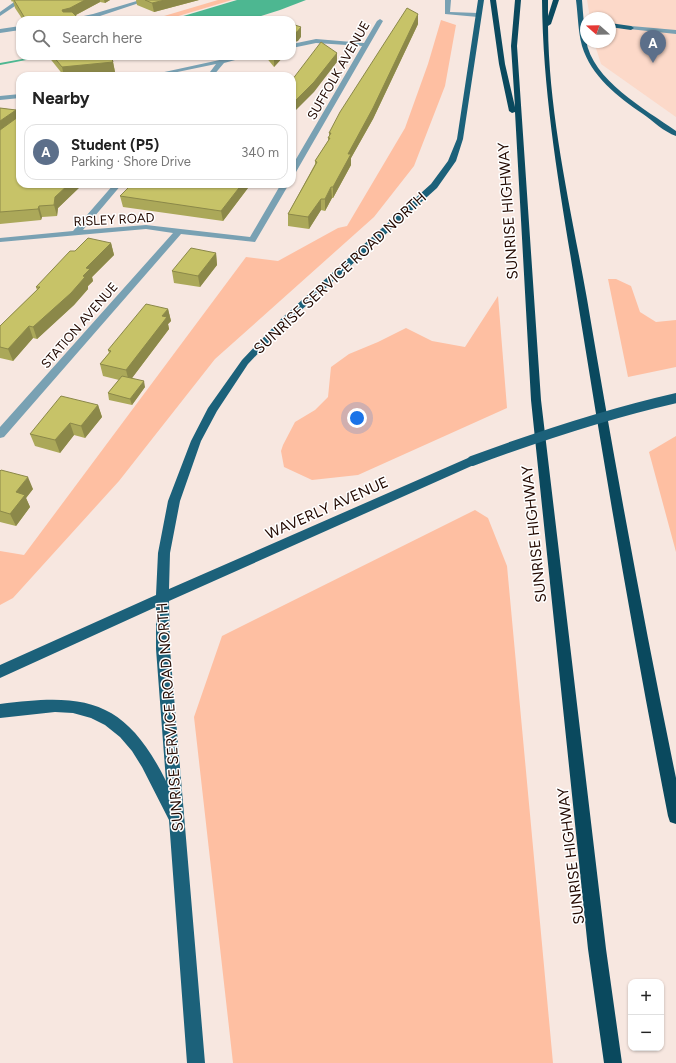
<!DOCTYPE html>
<meta charset="utf-8">
<style>
body{margin:0;font-family:Figtree,sans-serif;background:#f6f6f6;color:#222}
.controls{position:absolute;right:12px;bottom:12px;display:grid;overflow:hidden;border-radius:8px;box-shadow:0 1px 3px #0004}
.controls button{width:36px;height:36px;display:grid;place-items:center;padding:0;border:0;border-bottom:1px solid #e0e0e0;background:#fff;color:#222;font:20px sans-serif}
.compass{position:absolute;left:580px;top:12px;width:36px;height:36px;border-radius:50%;background:#fff;box-shadow:0 1px 3px #0004;rotate:290deg}
.you{position:absolute;left:357px;top:418px;width:14px;height:14px;margin:-10px;border:3px solid #fff;border-radius:50%;background:#1a73e8;box-shadow:0 0 0 6px #1a73e833}
.badge{display:grid;place-items:center;width:26px;height:26px;border-radius:50%;background:#0b85a9;color:#fff;font-size:13px;font-weight:700}
.pin{position:absolute;translate:-50% -33px;filter:drop-shadow(0 1px 2px #0008)}
.pin::after{content:'';position:absolute;top:21px;width:14px;height:12px;background:inherit;clip-path:polygon(0 0,100% 0,50% 100%)}
.list{margin:0;padding:0;list-style:none}
h2{display:flex;justify-content:space-between;align-items:center;height:52px;margin:0;padding:0 16px;font-size:17px}
h2 small{font-size:13px;font-weight:400;color:#767676}
.list li{display:grid;grid-template-columns:26px 1fr auto;gap:12px;align-items:center;box-sizing:border-box;height:56px;margin:0 8px 8px;padding:0 8px;border:1px solid #e0e0e0;border-radius:12px}
.list b{display:block;font-size:15px;white-space:nowrap}
.list p{margin:0;font-size:13px;white-space:nowrap;color:#767676}
.list em{font-size:13px;font-style:normal;color:#767676}
.icon{flex:none;width:22px;height:22px;fill:none;stroke:currentColor;stroke-width:2;stroke-linecap:round;stroke-linejoin:round}
.map{position:relative;flex:none;width:676px;height:1063px;overflow:hidden}
.search{position:absolute;background:#fff;box-shadow:0 1px 3px #0004;left:16px;top:16px;width:280px;height:44px;display:flex;align-items:center;gap:10px;box-sizing:border-box;padding:0 14px;border-radius:12px;color:#767676;font-size:15px}
.panel{position:absolute;background:#fff;box-shadow:0 1px 3px #0004;left:16px;top:72px;width:280px;height:116px;border-radius:12px}
.map>svg:first-child{display:block}
</style>
<div class="map">
<svg width="676" height="1063" viewBox="0 0 676 1063">
<rect width="100%" height="100%" fill="#f7e7e0"/>
<path fill="#fcd9c9" d="M587,0H676V117L601,64L594,42H610V18H590Z"/>
<path fill="#febfa2" d="M218,0H232L165,20H137L164,16Z
M441,20L456,25L445,86L414,166L374,217L215,359L119,481L13,598L0,605V551L24,555L246,257L278,261L338,228L347,226L405,128L428,64Z
M608,279H616L631,286L640,312L656,322L676,320V367L628,377Z
M498,296L507,408L358,475L312,480L284,467L281,451L283,445L295,422L315,410L328,397L331,367L349,354L378,342L406,328L432,341L465,347Z
M676,436V552L649,452Z
M475,510L488,518L507,566L553,1063H233L194,717L222,636Z"/>
<path fill="#4db791" d="M237,0H306L280,10L248,20H170Z"/>
<g fill="none" stroke-linecap="round" stroke-linejoin="round">
<path fill="#4db791" fill-rule="evenodd" d="M39,56H47L0,65V63Z"/>
<path fill="#79a1b3" fill-rule="evenodd" d="M17,0H24L0,16V12Z
M140,0H148L94,18L65,20L93,14Z
M445,0H451L450,12L478,13L481,15L478,17L445,14Z
M380,19L383,21L296,172L292,174V166L362,46L316,43L292,48V44L316,39L364,43L377,21Z
M20,26V30L0,33V29Z
M631,26L676,30V34L629,29V27Z
M238,56H250L224,63L213,76H207L216,64L158,76H146Z
M20,94V98L0,100V96Z
M114,184H122L83,230L146,225L250,237L281,184H289L255,242L181,234L4,437L0,438V427L173,233L146,229L0,242V238L73,231Z"/>
<path fill="#1c617a" fill-rule="evenodd" d="M478,0H484L463,139L456,161L437,188L288,322L248,364L217,411L201,441L180,501L170,553L169,589L468,458H476L478,461L476,464L169,601L170,649L205,1063H187L169,820L142,767L132,751L120,737L105,725L91,718L73,713L55,712L0,718V704C86,693 125,699 166,781L156,649V607L0,678V665L156,595L158,553L168,501L191,441L208,408L242,360L282,318L431,184L448,161L457,139Z
M576,0H582C583,13 584,27 586,40C592,80 645,109 676,131V136C664,132 653,121 643,114C618,97 591,76 582,46C578,31 578,15 576,0Z
M610,23L631,26L634,28L631,30L610,27Z"/>
<path fill="#0a495e" fill-rule="evenodd" d="M490,0H496L505,64L515,107L511,46L515,0H521L517,46L541,400L606,949L622,1063H604L588,949L531,400L515,112L512,113L509,111L499,64Z
M542,0H548V16L553,0H559L551,24L548,26C549,118 571,209 587,299C614,459 643,619 676,778V824L670,822L668,816C635,647 606,478 579,309C563,206 543,105 542,0Z"/>
<path stroke="#1c617a" stroke-width="10" d="M472,461C539,436 606,414 676,398"/>
</g>
<path fill="#aba859" d="M11,0H110L105,3L100,2L76,15L80,20H23L15,8L13,1L12,2Z
M136,0H199L154,12L137,5Z
M418,14V24L373,119L351,158V165L333,198H332L325,211L321,210L309,229L288,226V214L315,164V161L328,141V138L329,136V133Z
M48,56H111L113,62L115,72L73,76H64Z
M265,56H284L274,67Z
M0,108L16,110L18,117L83,184L58,208L57,216L42,217L41,220L0,224Z
M251,184L223,221L123,207L120,196Z
M111,243L114,255L92,277L93,281L88,286V289L74,305L37,339L33,338L13,361L0,358V326L37,290L36,287L75,251Z
M216,253L217,265L200,287L174,283L172,271Z
M168,309L171,321L168,324L169,329L132,378L145,387L132,405L109,400L108,393L119,380L103,376L100,364L109,353L108,350Z
M98,405L102,417L85,438L74,435L60,453L35,446L30,434Z
M0,471L33,489L26,498L30,507L16,526L0,522Z"/>
<path fill="#8b8849" d="M85,0H100V2L72,17L64,19L62,10Z
M104,0H110L105,3Z
M165,0H199L154,12L152,3Z
M418,14V24L373,119L351,158V165L333,198V187L348,154Z
M301,27V37L298,41L292,43V33Z
M337,53V62L314,92L292,114V104Z
M275,56H284L274,67V57Z
M113,62L115,72L73,76H64L62,67Z
M16,110L19,120L0,134V121Z
M69,184H83L58,208L57,216L54,205L55,197Z
M242,184H251L223,221L221,211Z
M331,187L332,198L325,211V199Z
M321,199V210L309,229L308,217Z
M39,206L42,217L41,220L38,209Z
M111,243L114,255L92,277L93,281L88,286V289L74,305L37,339L33,327L83,276L86,268Z
M216,253L217,265L200,287L198,276Z
M168,309L171,321L168,324L169,329L129,382L126,370L162,316Z
M29,326L33,338L13,361L8,349Z
M144,381L145,387L132,405L130,399Z
M98,405L102,417L85,438L81,426Z
M70,423L74,435L60,453L55,440Z
M28,477L33,489L26,498L30,507L16,526L10,514L16,492Z"/>
<path fill="#c7c368" stroke="#8b8849" d="M14,0H85L70,8L62,10L63,12H72L80,20H26Z
M145,0H165L152,3Z
M407,8L418,14L373,108L348,154H351L333,187H331L325,199H321L308,217L288,214L317,162L315,161L330,138H328L331,133H329L340,112Z
M292,24L301,27L297,32L292,33Z
M321,42L337,53L314,82L292,104V80Z
M53,56H111L113,62L62,67Z
M0,108L16,110L0,121Z
M18,110H20V184H69L55,197L54,205L39,206L38,209L0,212V130L18,117Z
M132,184H242L221,211L120,196Z
M88,238L111,243L86,268L90,269L83,276L85,277L71,293L33,327L29,326L8,349L0,347V326L40,287H36L70,251H75Z
M191,248L216,253L198,276L172,271Z
M146,304L168,309L162,316L167,317L126,370L100,364L111,351L108,350Z
M122,376L144,381L130,399L108,393Z
M61,396L98,405L81,426L70,423L55,440L30,434Z
M1,470L28,477L16,492L25,495L10,514L0,511V471Z"/>
<g text-anchor="middle" stroke-width="3" stroke-linejoin="round" paint-order="stroke">
<g font-size="13" fill="#230900" stroke="#fff">
<text transform="translate(338 70) rotate(-60)" y="5">SUFFOLK AVENUE</text>
<text transform="translate(114 219) rotate(-3)" y="5">RISLEY ROAD</text>
<text transform="translate(79 325) rotate(-49)" y="5">STATION AVENUE</text>
</g>
<g font-size="15" fill="#230900" stroke="#fff">
<text transform="translate(508 211) rotate(-94)" y="5">SUNRISE HIGHWAY</text>
<text transform="translate(340 273) rotate(-43)" y="5">SUNRISE SERVICE ROAD NORTH</text>
<text transform="translate(327 508) rotate(-24)" y="5">WAVERLY AVENUE</text>
<text transform="translate(534 534) rotate(-96)" y="5">SUNRISE HIGHWAY</text>
<text transform="translate(170 717) rotate(-94)" y="5">SUNRISE SERVICE ROAD NORTH</text>
<text transform="translate(571 856) rotate(-97)" y="5">SUNRISE HIGHWAY</text>
</g>
</g>
</svg>
<div class="controls">
<button>+</button>
<button>−</button>
</div>
<svg class="compass" viewBox="-18 -18 36 36"><path d="M0-13l5 13h-10z" fill="#e53935"/><path d="M0 13l5-13h-10z" fill="#767676"/></svg>
<div class="you"></div>
<div class="pin badge" style="left:653px;top:63px;background:#5c6f8a">A</div>
<div class="search"><svg class="icon" aria-label="search" viewBox="0 0 24 24"><circle cx="10" cy="10" r="6"/><path d="M15 15l6 6"/></svg>Search here</div>
<section class="panel">
<h2>Nearby<small></small></h2>
<ul class="list">
<li><span class="badge" style="background:#5c6f8a">A</span><div><b>Student (P5)</b><p>Parking · Shore Drive</p></div><em>340 m</em></li>
</ul>
</section>
</div>
